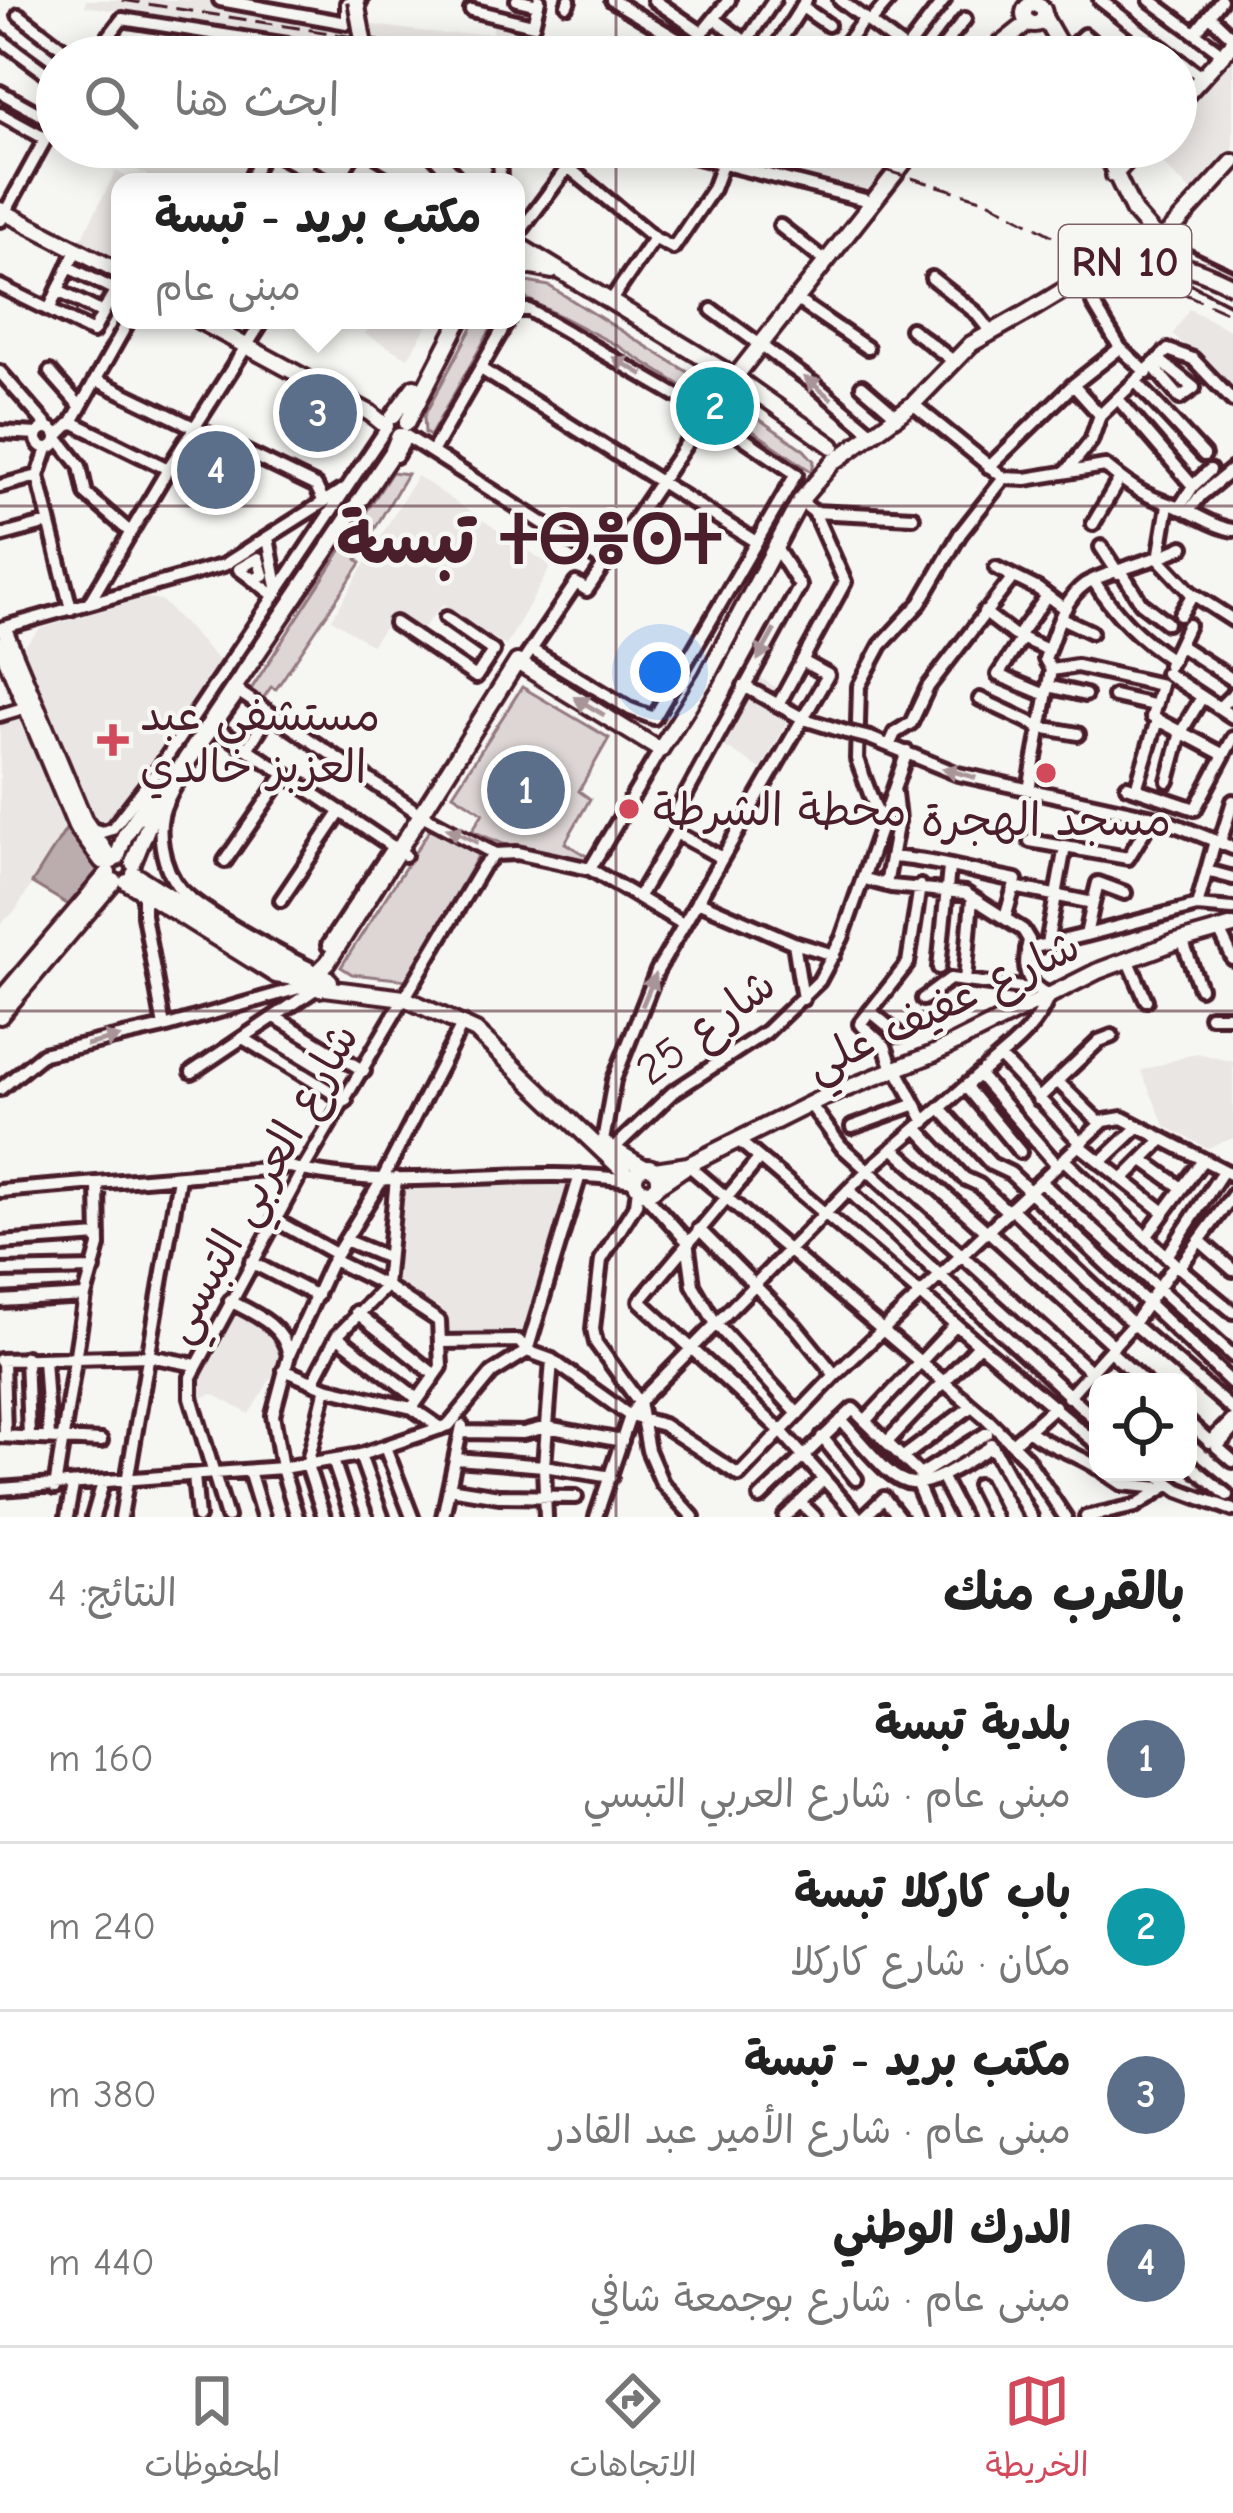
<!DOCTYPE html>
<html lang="ar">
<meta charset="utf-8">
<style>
body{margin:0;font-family:"Comic Neue","Playpen Sans Arabic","Noto Sans Tifinagh",sans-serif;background:#f6f6f6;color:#222;direction:rtl}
.controls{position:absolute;right:36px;bottom:36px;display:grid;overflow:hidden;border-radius:24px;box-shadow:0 6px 30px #0003}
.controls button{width:108px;height:108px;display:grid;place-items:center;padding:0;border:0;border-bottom:3px solid #e0e0e0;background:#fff;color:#222;font:60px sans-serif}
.you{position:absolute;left:660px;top:672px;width:42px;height:42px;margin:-30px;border:9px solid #fff;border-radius:50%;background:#1a73e8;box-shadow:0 0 0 18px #1a73e833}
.badge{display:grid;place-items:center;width:78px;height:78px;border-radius:50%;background:#d1495b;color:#fff;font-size:39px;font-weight:700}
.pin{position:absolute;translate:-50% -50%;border:6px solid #fff;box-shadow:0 3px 12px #0006}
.popup{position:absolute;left:111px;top:173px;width:414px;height:156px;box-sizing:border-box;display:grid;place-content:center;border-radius:24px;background:#fff;filter:drop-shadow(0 3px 9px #0005);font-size:39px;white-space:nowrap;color:#767676}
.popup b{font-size:45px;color:#222}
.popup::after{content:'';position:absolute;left:50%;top:100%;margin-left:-24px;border:24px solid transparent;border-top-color:#fff}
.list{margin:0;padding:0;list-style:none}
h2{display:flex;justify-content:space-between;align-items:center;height:156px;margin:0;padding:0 48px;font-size:51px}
h2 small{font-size:39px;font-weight:400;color:#767676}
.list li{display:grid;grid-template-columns:78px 1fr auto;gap:36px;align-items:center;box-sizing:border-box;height:168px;padding:0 48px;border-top:3px solid #e0e0e0}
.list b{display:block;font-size:45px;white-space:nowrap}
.list p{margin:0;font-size:39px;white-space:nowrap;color:#767676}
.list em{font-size:39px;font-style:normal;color:#767676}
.icon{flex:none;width:66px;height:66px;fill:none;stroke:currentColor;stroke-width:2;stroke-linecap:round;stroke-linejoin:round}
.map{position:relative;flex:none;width:1233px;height:1517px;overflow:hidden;direction:ltr}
.search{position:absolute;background:#fff;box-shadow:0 6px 30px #0003;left:36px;right:36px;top:36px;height:132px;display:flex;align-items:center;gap:30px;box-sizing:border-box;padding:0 42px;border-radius:66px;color:#767676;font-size:45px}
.sheet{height:828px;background:#fff}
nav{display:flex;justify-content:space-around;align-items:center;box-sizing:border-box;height:168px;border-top:3px solid #e0e0e0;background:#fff;font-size:33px;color:#767676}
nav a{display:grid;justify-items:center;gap:6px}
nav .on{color:#d1495b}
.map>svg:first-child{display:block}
</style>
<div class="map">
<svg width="1233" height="1517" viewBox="0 0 1233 1517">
<rect width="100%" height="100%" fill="#f6f6f2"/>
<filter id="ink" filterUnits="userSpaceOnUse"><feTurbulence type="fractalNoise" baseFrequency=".00833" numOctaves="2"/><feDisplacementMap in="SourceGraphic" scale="24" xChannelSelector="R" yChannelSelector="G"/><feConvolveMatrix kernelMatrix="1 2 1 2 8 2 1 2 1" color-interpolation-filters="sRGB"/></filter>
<g filter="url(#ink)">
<path fill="#e9e6e3" d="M86,0H223L342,25H373L442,34L492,33L495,19L649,57H373L302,39L85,6Z
M1233,51V151L1193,193L1146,148L1176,147V114Z
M98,147H253L260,150L244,182H158Z
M719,147H860L891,161L870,191L759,163L760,158Z
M116,171L136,182H120V264L79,244Z
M1189,309L1233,332V393L1173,334Z
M374,320H430L408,358L365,334Z
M417,476L551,566L506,646L443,604L422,629L396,613L371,645L332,619Z
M145,598L161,600L220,662L110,824L104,827L95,822L21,650L40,629Z
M756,675L783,692L773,706L790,717L761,769L719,743Z
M18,715L68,826L15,911L0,924V720Z
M1197,1053L1233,1062V1138L1207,1148L1165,1126L1141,1071Z
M569,1183L529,1336L443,1339L441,1308L397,1289L398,1184Z
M235,1309L274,1332L281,1362L249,1414L213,1394L199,1398L196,1377Z"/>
<path fill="#ddd6d5" stroke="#947a80" stroke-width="3" d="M516,280L549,286L712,387L706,401L618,346L516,293Z
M476,320H496L430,436L425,433L424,416Z
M730,399L804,450L814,461L812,472L720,408Z
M392,472L407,474L357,559L361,563L276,689L271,687L260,703L248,694Z
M522,687L609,738L579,791L590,799L565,843L590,858L583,861L503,844L472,831L483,813L453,794Z
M432,826L477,850V858L406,980L352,974L341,967Z"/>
<path fill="#bbadae" stroke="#8e747a" stroke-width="3" d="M68,826L102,871L74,908L32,883Z"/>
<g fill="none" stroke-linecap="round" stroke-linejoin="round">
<g stroke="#4a1f2b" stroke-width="20">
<path id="minor" d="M220,0L347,23V3L361,0
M517,0L538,5
M612,0L707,57
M654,0L702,33L729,0
M840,0L915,57
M1100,0L1174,57
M1150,0L1223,54
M567,5L569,0
M802,7L828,25
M471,10L533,25L539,0
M19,15L74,57
M1209,15L1233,38
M715,19L766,57
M870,22L889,0
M1196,32L1221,0
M0,39L57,81
M999,43L1014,57
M906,50L944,0
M856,51L864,57
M1065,53L1084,35L1110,57
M936,56L965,19
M93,57L122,19L313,49L336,57
M261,57L268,49L283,45
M736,57L774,0
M770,57L806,0
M836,57L865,18
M1176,58L1202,77
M0,92L54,122
M0,114L46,139
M263,147L328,182
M499,147L500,182
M658,147L873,202
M364,166L391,182
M304,169L318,147
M249,182L265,148
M354,182L376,147
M1,220L57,118
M780,226L826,262
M516,237L568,167L654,238
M1166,246L1233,278
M68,267L115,290
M932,278L975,312L990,331
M0,286L49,310L73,257
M58,291L103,313
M612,299L654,238L673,248L713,189L723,162
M797,300L867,348
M1093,303L1120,348
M49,310L93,332L120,281
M516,310H529L707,413L796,474L654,718L630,709L532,650
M712,310L814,384L873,434
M129,320L72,422L57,437L80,466L86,494L130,532
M911,329L952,360
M1153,366L1180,398L1194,388L1159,360
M481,369L756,542
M0,372L50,429
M50,372L80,406
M96,380L316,486L324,502
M1136,382L1204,455
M1073,385L1120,348L1147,373
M862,386L898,417
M1118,399L1193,486L1179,508
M913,404L1004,478L1026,479L1105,466C1136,491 1143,495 1180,508C1199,515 1212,526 1233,530
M1100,415L1168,350L1193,359L1233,401
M72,422L168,469
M37 438a10 10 0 1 1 20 0a10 10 0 1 1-20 0Z
M0,432L38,434
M47,449L38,476L71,609
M432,452L508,320
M396,456L403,444V434L607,564
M989,467L1073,385L1100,415L1091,441L1067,471
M0,486L38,476
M1193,486L1210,470
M1168,505L1159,559L1191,593L1233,620
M814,512L913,517
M1188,512L1201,495L1233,469
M1093,524L1120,478
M0,536L48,523
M268,538L278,592
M1101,547L1118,573
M996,568L1038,589L1065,609
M1122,572L1141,603L1167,623
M253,580L263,575L258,558L239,569L275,596
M1094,581C1115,615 1139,638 1172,660
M89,603L168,469L263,320
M984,612L1014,635L1048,650
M1180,615L1193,594
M1061,618L1091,632
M395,623L476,677L493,651L446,618
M5,627L224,565L341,491
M1018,636L1047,596
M1022,638L998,675L1046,695
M1179,645L1233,680
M525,659L576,583L587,590L707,413
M1169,665L1188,625
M1051,670L1077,666L1161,685L1152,717L1224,755
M1166,673L1233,717
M744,686L804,719L846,732
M1048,686L1085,695
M240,691C216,727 186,762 167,801C154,827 162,869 181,890C204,914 286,957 318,972
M239,692L420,814L495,854
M1114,696L1153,705
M980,699L1040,727L1078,734
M778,705L845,582L814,512L800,501
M1219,708L1233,694
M0,715L27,707
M216,728L405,855
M870,738L958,774L1158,818L1233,848
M890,744L895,733L911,723L928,687L1013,577
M247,749L270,713
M1168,781L1181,732L1202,697
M1127,786L1195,809L1233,738
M1136,789L1157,720
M1029,790L1051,670L1045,659C1054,635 1063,599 1085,584C1106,571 1156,561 1183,547
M882,826L857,759L859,686L881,645L920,603L960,534L1004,478
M92,829L102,832L112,829L158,770L386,429
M676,833L722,858
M1030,841L1128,858L1153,817
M1220,843L1233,801
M891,857C934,860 974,872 1016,880L1005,918
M225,861L285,774
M590,869L660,750
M1207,871L1233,878
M886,885L898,820L895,793
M1014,887L1093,903L1086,935L1027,949
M144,893V915L164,1027
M639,896L676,833V813L800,586L774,545
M281,900L341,811
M697,901L794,943
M1093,903L1098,883L1125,893
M1197,906L1215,841
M1219,930L1233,959
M1086,935L1197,906L1233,909
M1182,940L1200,988
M1047,944L1065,847
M328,945L393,846
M1128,959L1146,1000
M939,968L949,868
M965,981L972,899
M407,994L483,866L495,854L517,853L590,869L683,924
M803,999L794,943L834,955
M923,999L950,979L1038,990
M870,1011L899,1035
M1210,1016H1233
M275,1017L364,1071
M243,1038L346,1101
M1000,1057L1081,1143
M897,1070L925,1122
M192,1072L317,988
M894,1072L885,1046L860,1024L908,963L920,886
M979,1075L1057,1165
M1057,1081L1101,1124
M966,1087L1020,1152
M0,1089L43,1054L164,1027L313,984
M1038,1099L1099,1041L1112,1036
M810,1104L841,1146L1102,1382
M941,1109L991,1164L1010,1173L1233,1384
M852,1127L913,1105
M918,1129L964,1178L979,1185L1007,1211
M738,1140L1098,1445
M603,1141L614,1080L657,971L828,675L802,661
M1079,1145L1164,1212
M894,1149L986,1231
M612,1150L672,1093L766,1032L819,981L842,938L907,752
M759,1159L640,1301L781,1431L858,1517
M1063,1159L1175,1264L1233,1312
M1143,1160L1182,1188
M1101,1162L1138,1127
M688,1165L985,1417L1026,1458L1065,1517
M396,1178L386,1286L439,1321L441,1367L412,1408L441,1428
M1123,1179L1162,1140
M1040,1181L1233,1356
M638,1188L636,1204L601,1260L593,1329L596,1343L639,1402L648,1450L662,1483L693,1517
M848,1190L1098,1422
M0,1191L290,1167C401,1196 521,1162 634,1181
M642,1191L687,1241L693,1285L716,1324L798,1414
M1011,1208L1133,1324L1233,1410
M275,1220L336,1254
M699,1229L796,1327L835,1375
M987,1230L1114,1346
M1146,1237L1202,1161
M345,1240L388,1258
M1200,1241L1233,1270
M0,1243L99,1236
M1167,1256L1223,1171
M251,1262L317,1296
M1179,1268L1233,1195
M0,1271L94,1269
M0,1301L85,1296
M230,1301C255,1314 283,1325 289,1355L273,1415L282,1468L297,1517
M356,1312L435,1375
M955,1325L865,1421L920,1475L987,1433
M337,1336L418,1399
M440,1342L519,1341L527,1351L552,1360L630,1416L663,1425L739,1475L835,1375L1104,1121L1122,1118L1233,1175
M1110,1351L1144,1382
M289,1355L330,1265L383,1178L463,1023
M26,1357L29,1436
M44,1359L49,1437
M0,1360L149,1356L196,1365
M3,1360L5,1436
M284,1370L326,1388L412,1408
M313,1382L337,1336L386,1286L333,1260
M1068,1397L1133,1324L1175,1264
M841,1420C908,1496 904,1502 992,1446
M1188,1422L1210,1442L1233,1419
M1233,1429L1217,1447L1233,1461
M1028,1430C1050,1448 1075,1452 1098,1468
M462,1432L523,1433L547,1427L622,1441
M0,1436L101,1441
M822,1437L856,1479
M887,1442L979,1345
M991,1444L1031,1517
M1012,1444L1055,1406
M385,1447L412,1517
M360,1455L382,1517
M902,1458L972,1406
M456,1459L544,1466L611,1477
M333,1460L352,1517
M1188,1463L1227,1495
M249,1471L263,1517
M1104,1472L1122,1484L1160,1488
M1154,1472L1179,1490L1233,1510
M194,1476L198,1517
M942,1478L962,1517
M917,1484L931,1517
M978,1485L994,1517
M55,1488L85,1296L99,1246L98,1185
M449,1488L499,1496L576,1497
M0,1489L282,1468L360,1455L449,1425L492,1373L527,1351L580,1175
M760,1498L853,1409L865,1421
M800,1502L815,1517
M67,1517L73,1486
M93,1517L103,1483
M121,1517L179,1178
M227,1517L191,1397V1377L302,1171L404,998
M324,1517L307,1465L326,1388
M443,1517L462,1426
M546,1517L544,1466L552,1360
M596,1517L630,1416L639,1402L869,1169L1011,1047C1029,1031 1041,1017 1049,995C1022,983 1024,966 1029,940L1023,930L965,893L891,886L865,879
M785,1517L823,1480
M864,1517L884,1498L899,1517
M1086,1517L1135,1506L1170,1484"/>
</g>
<g stroke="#4a1f2b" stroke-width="22">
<path id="major" d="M1024 14a10 10 0 1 1 20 0a10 10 0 1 1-20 0Z
M1044,17L1067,57
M985,57L1029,22
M1176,106L1233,43
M427,147L460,182
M1103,147L1134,212L1160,242L1233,162
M1114,175L1140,147
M0,210L120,272
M1160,242L1183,270L1233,296
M516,244L735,377L832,446
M516,264L552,271
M198,320L370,413L386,426
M732,381L916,147
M393,416L414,387
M407,423L460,320
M838,459L913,404L971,344L1024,314
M4,629L84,820L112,861
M0,644L76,826L102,861
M117,858L125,835L156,788
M133,863L159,799L392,453L399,436
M134,874L281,966L303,974
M127,882L276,975L313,981
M321,972L330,981L320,989L313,984L314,976L328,962L517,662L660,750L706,678L800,501L834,461
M325,988L404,998L476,1031L634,1181
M0,1000L108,873
M0,1016L114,881
M606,1145L643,1167
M688,1165L820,1099L933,1054L1098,971L1173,943L1233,926
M635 1179a12 12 0 1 1 24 0a12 12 0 1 1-24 0Z
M655,1170L688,1165L657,1186"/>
</g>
<use href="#minor" stroke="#f6f6f2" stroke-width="10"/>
<use href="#major" stroke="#f6f6f2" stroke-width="14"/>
<path stroke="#4a1f2b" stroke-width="3" stroke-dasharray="18 9" stroke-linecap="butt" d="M122,0L481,57
M808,147L988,201L1058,239L1233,315"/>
<g stroke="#4a1f2b" stroke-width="20" stroke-linecap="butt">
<path id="minor-bridge" d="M846,732L870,738"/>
</g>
<g stroke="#4a1f2b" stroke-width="22" stroke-linecap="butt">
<path id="major-bridge" d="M356,0L366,57
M1024,314C1114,261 1132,237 1233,286"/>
</g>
<use href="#minor-bridge" stroke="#f6f6f2" stroke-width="10"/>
<use href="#major-bridge" stroke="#f6f6f2" stroke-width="14"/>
</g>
<defs><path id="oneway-solid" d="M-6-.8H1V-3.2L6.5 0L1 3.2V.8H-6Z" transform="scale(3)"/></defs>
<g fill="#a99598">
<use href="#oneway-solid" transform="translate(628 366) rotate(-150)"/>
<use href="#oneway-solid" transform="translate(818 388) rotate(-141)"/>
<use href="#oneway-solid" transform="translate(766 645) rotate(119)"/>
<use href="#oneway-solid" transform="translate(589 706) rotate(-149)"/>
<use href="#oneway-solid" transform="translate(959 773) rotate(-164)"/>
<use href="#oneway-solid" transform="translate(462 835) rotate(-154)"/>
<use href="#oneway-solid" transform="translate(649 990) rotate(-67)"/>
<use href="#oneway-solid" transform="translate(103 1041) rotate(-13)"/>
</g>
</g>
<path fill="none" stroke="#4a1f2b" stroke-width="3" stroke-opacity="0.55" d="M616,0V57M616,147V1517M0,506H1233M0,1011H1233"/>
<g fill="#d1495b" stroke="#f6f6f2" stroke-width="4.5">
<path d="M107 722h12v12h12v12h-12v12h-12v-12h-12v-12h12z"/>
<circle cx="1046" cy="773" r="12"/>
<circle cx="629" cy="809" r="12"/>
</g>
<g text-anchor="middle" stroke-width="9" stroke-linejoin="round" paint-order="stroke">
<rect fill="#f6f6f2" stroke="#7e6067" stroke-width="3" x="1059" y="225" width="132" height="72" rx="9"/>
<g font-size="42" font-weight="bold" fill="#4a1f2b">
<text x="1125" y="276">RN 10</text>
</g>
<g font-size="45" fill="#4a1f2b" stroke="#f6f6f2" text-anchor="start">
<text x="140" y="730">مستشفى عبد<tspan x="140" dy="52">العزبز خالدي</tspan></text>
<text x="653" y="825">محطة الشرطة</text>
<text x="1046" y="835" text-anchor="middle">مسجد الهجرة</text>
</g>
<g font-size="45" fill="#4a1f2b" stroke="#f6f6f2">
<text transform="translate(942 1004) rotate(-25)" y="16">شارع عفيف علي</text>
<text transform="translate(705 1026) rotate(-37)" y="16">شارع 25</text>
<text transform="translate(259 1182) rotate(-61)" y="16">شارع العربي التبسي</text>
</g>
<g font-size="69" font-weight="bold" fill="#4a1f2b" stroke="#f6f6f2">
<text x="529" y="563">تبسة ⵜⴱⴻⵙⵜ</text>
</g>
</g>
</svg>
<div class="controls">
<button><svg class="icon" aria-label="locate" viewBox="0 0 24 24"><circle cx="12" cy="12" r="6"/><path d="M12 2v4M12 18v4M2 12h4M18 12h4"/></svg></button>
</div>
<div class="you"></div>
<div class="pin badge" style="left:526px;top:790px;background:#5c6f8a">1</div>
<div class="pin badge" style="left:715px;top:406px;background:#0f9aa8">2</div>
<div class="pin badge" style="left:318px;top:413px;background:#5c6f8a">3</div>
<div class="popup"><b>مكتب بريد - تبسة</b>مبنى عام</div>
<div class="pin badge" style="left:216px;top:470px;background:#5c6f8a">4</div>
<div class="search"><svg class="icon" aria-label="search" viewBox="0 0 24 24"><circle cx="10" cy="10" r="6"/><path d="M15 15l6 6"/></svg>ابحث هنا</div>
</div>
<section class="sheet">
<h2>بالقرب منك<small>النتائج: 4</small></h2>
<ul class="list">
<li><span class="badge" style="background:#5c6f8a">1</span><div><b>بلدية تبسة</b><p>مبنى عام · شارع العربي التبسي</p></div><em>160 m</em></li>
<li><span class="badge" style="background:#0f9aa8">2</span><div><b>باب كاركلا تبسة</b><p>مكان · شارع كاركلا</p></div><em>240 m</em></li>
<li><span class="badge" style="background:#5c6f8a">3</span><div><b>مكتب بريد - تبسة</b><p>مبنى عام · شارع الأمير عبد القادر</p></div><em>380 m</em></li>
<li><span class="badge" style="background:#5c6f8a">4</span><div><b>الدرك الوطني</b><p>مبنى عام · شارع بوجمعة شافي</p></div><em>440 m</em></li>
</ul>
</section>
<nav>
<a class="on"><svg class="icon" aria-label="map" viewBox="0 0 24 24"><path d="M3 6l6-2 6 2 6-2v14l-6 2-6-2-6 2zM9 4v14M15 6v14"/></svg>الخريطة</a>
<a><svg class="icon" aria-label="directions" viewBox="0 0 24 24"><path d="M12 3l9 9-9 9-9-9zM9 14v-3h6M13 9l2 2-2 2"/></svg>الاتجاهات</a>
<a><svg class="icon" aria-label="saved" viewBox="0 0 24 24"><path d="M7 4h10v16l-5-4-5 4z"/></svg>المحفوظات</a>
</nav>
